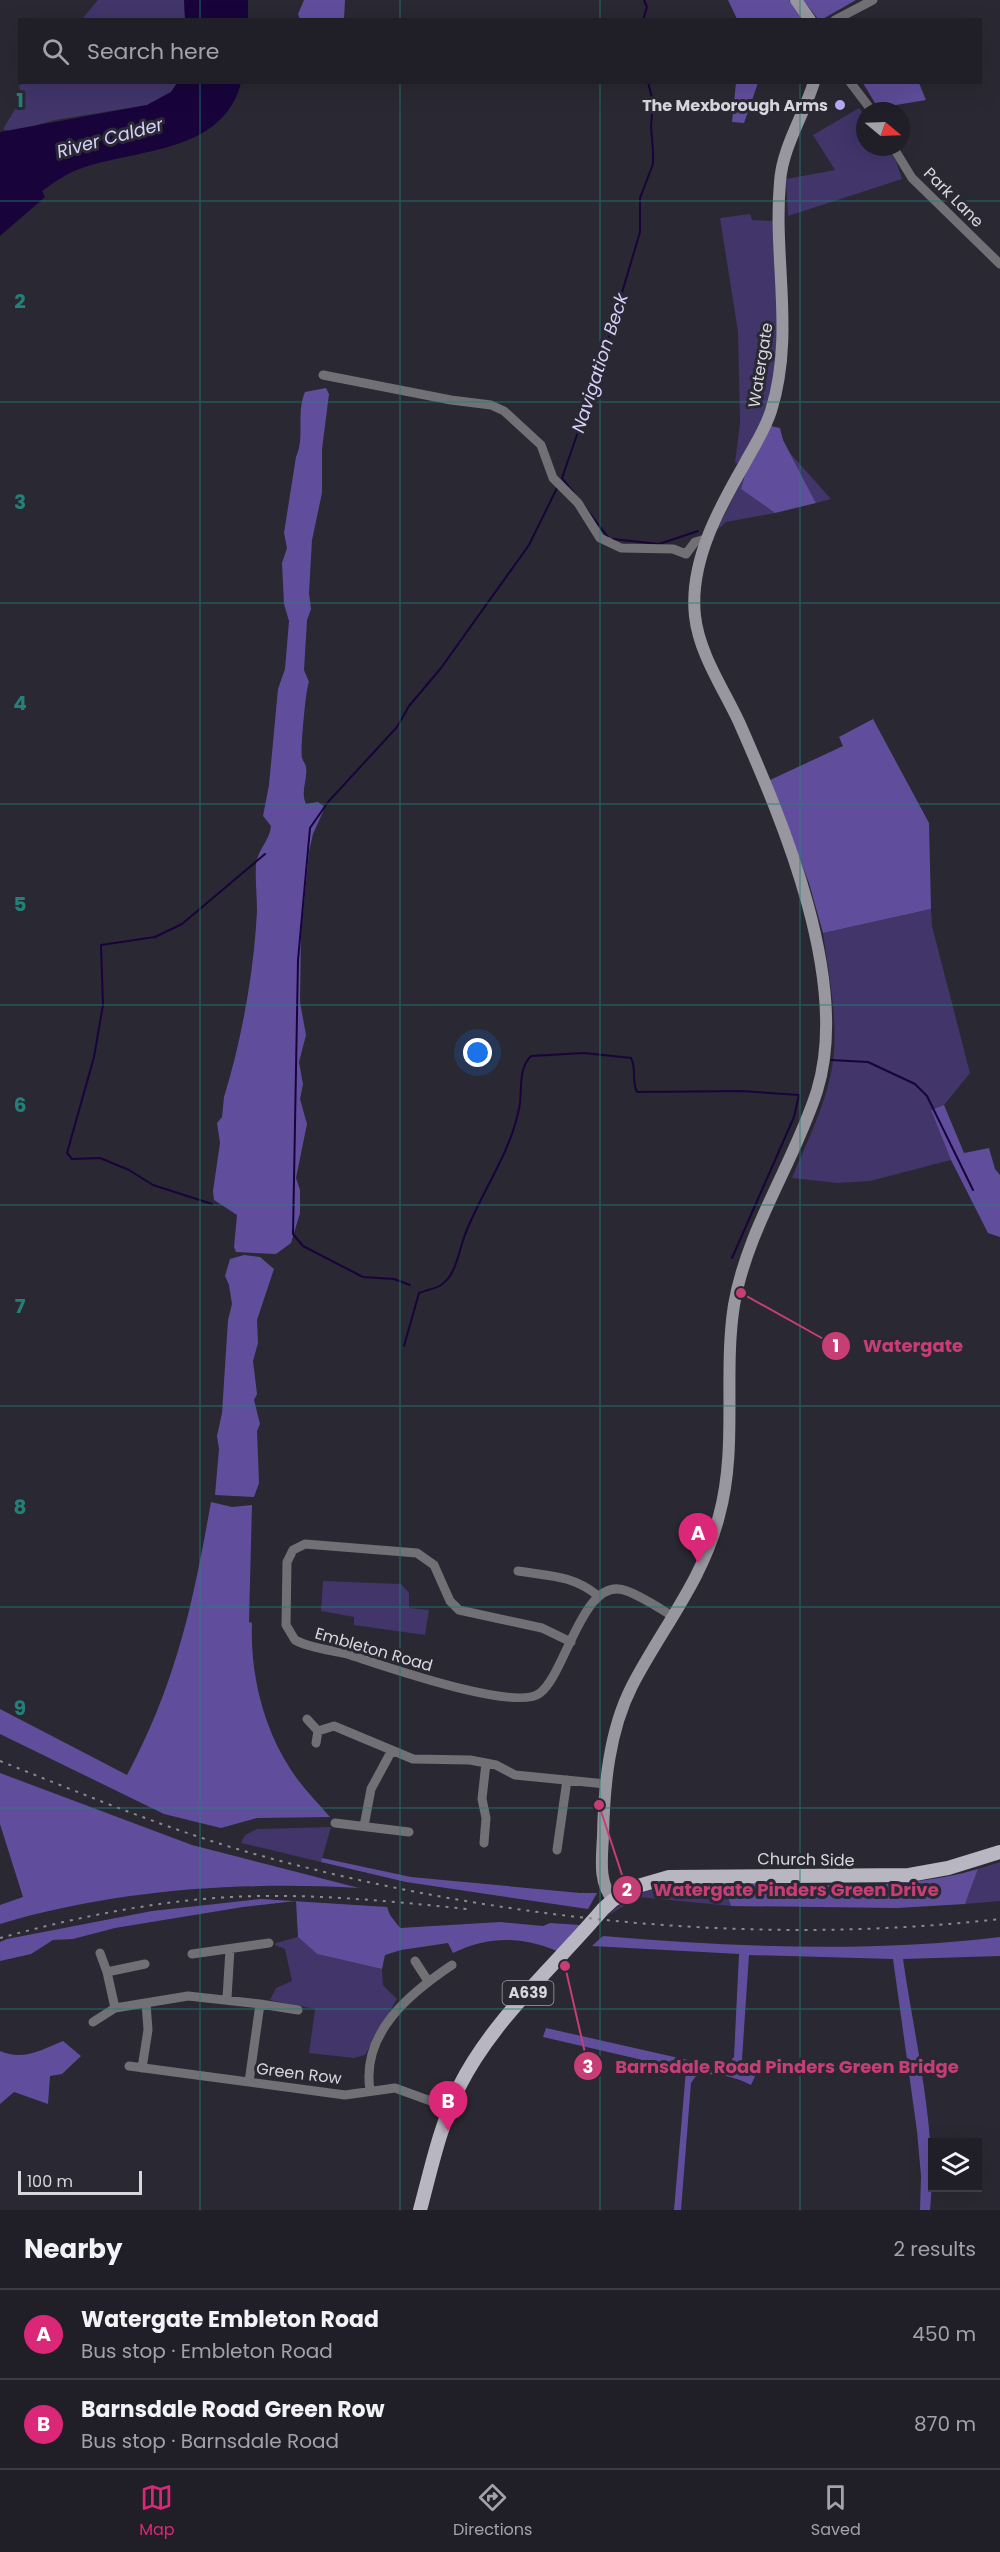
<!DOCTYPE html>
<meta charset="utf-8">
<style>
body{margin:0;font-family:Poppins,sans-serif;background:#28272e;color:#f1f3f6}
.controls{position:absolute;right:18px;bottom:18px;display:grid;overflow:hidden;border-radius:0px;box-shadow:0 6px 24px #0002}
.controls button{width:54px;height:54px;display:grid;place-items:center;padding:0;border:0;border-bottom:2px solid #3d3c43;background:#201e26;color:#f1f3f6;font:30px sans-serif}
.compass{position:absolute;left:856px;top:102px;width:54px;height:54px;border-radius:50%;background:#201e26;box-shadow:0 6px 24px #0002;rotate:109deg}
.scale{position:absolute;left:18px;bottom:15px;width:124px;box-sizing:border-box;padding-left:6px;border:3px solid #d8d7de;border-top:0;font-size:16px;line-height:21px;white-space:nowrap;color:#d8d7de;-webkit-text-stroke:4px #2a2832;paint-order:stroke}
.you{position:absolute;left:478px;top:1053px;width:21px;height:21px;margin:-15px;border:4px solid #fff;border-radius:50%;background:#1a73e8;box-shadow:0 0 0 9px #1a73e833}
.badge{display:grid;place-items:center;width:39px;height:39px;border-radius:50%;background:#db2777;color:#fff;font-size:20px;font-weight:700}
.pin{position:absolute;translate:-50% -50px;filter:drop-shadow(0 2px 3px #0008)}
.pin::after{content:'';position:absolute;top:32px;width:21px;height:18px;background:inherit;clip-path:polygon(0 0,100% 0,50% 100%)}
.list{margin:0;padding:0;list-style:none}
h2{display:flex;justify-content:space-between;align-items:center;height:78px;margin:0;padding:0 24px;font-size:26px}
h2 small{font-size:20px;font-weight:400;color:#a2a2a7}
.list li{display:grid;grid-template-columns:39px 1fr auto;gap:18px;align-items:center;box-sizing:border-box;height:90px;padding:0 24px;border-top:2px solid #3d3c43}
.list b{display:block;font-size:22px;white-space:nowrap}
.list p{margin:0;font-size:20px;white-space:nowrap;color:#a2a2a7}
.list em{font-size:20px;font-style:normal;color:#a2a2a7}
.icon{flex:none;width:33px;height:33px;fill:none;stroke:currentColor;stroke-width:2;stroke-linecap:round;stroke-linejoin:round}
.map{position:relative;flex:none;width:1000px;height:2210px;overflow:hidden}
.search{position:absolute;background:#201e26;box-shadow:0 6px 24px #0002;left:18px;right:18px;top:18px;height:66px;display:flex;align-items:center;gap:15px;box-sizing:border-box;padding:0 21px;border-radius:0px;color:#a2a2a7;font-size:22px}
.sheet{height:258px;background:#201e26}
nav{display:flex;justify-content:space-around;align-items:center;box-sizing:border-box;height:84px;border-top:2px solid #3d3c43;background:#201e26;font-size:16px;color:#a2a2a7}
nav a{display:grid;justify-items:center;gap:3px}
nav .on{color:#db2777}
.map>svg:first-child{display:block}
</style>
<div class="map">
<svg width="1000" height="2210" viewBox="0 0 1000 2210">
<rect width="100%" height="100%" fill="#2a2832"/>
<path fill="#41356a" d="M98,0H184L185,19H82Z
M32,82L177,83L171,92L147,105L55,120L12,132L3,129L22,98L19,85Z
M859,108L865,116V147H886L896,161L902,179L788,216L786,179L835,170L813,135Z
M750,214L752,220L774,221C778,282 786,346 767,406C761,426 749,445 739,464L735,463L740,423L738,332L720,218Z
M790,453L831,499L816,503Z
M746,471L741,489L775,513L726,522L717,530Z
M931,909L932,926L970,1073L944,1105L931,1110L951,1160L870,1181L838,1183L792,1178C807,1141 828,1101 833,1061C838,1019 829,975 823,933Z
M323,1581L401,1584L409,1593V1608L429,1610L425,1635L354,1625V1617L321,1611Z
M331,1827L321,1862L241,1843L245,1835L257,1829Z
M1000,1862V1901L965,1904L978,1869Z
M723,1882L731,1906L639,1897L607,1916C640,1884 679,1883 723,1882Z
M298,1937L317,1954L382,1969L383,1985L397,1999L365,2055L354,2058L309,2053L315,2009L270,2000L276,1988L292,1981L285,1949L275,1945L276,1943Z"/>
<path fill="#604e9c" d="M304,0H345L344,19H300L298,14Z
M728,0H789L803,19H737Z
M803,0H856L821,20L818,19Z
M736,83H758L744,123L732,122Z
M863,83H919L926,100L878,108Z
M326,388L329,394L322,449V493L312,540L309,593L311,609L307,620L304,670L309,682C306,687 300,751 302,758C303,761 305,763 306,767C308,780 300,791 306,804L318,802L325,807L313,834L309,852L301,935L300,1002L306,1035L299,1062L303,1084L300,1099L307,1124L296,1178L300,1190V1213L291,1243L276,1254L236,1252L234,1247L237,1215L214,1200L213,1191L220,1143L217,1123L222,1117L224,1097C242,1039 254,971 257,911C257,895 255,880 256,864C258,849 270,840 271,826L263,816L269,785L278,689L285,669L289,621L284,604L282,563L287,548L284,533L296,457C305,437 296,413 305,392Z
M771,426L780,428L783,440L816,503L775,513L741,489L746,471Z
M873,719L929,823L931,909L823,933L809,883L770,780L843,746L839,737Z
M944,1105L964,1153L989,1148L995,1169L1000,1175V1237L988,1233L951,1160L931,1110Z
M244,1255L260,1257L274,1269L257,1320L258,1343L253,1361L257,1394L254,1400L260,1424L257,1431L259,1483L254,1497L215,1495L219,1449L217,1436L222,1413L228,1320L232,1304L229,1285L225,1276L230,1259Z
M211,1502L232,1507L252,1505L249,1622L252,1623C250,1674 263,1727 291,1770C302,1787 317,1802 330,1817L257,1818L221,1828L164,1814L0,1734V1709L127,1775C176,1683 193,1604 211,1502Z
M0,1773L192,1845L359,1888C239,1881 115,1890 0,1924V1905L23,1897L0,1824Z
M322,1858L411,1877L580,1893H597L588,1909L406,1882L321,1862Z
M978,1869L965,1904L897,1908L731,1906L723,1882C808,1884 896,1893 978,1869Z
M261,1899L387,1907L390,1915L400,1928L500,1922L543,1926L550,1923L580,1925L557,1951C521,1936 488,1936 453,1953L448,1943L401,1950L385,1955L382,1969L317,1954L298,1937L296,1901L243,1907L115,1928L73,1939L53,1940L31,1954L0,1961V1942L7,1939L152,1911Z
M603,1936C735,1947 868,1953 1000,1937V1956L903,1959C914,2036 938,2134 930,2210H920L921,2176L917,2131L893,1959L749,1955L742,2059L744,2067L756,2074L751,2085C736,2077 713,2071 696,2076L691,2083L681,2210H674L686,2070L543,2037L546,2028L701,2063L725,2067L734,2057L739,1954L592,1946Z
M63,2041L81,2056L62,2074L50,2076L48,2104L14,2092L0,2104V2051C23,2061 41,2050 63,2041Z"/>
<path fill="#18043b" d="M184,0H248V19H185Z
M177,83H241C223,153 137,149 82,168C67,173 55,182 42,191L45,197L0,236V132L147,105L171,92Z"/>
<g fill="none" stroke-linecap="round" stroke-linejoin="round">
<path stroke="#18043b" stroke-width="2" d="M643,20L647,7L644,0
M608,537L562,478L596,380L640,232V198L653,164V151L651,126L653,102L648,82
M613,539L659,544L698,531
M831,1060L868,1062L915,1084L927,1096L973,1190
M212,1204L153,1185L129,1170L100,1158L72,1159L67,1153L94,1057L103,1005L101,945L155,937L182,924L265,854
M410,1285L394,1279L363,1277L303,1246L293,1234L298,960L310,828L328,802L397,727L409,706L441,668L529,545L557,488
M404,1346L419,1293C426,1290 435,1289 441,1285C457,1275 459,1248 466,1232C483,1190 510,1153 519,1109C523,1091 517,1070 531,1056L584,1053L631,1058C637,1069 631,1080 637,1092L742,1091L799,1095L794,1117L732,1258"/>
<path stroke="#707075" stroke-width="9" d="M835,20L873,0
M850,82L872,111
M893,147L912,178L1000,264
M323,375L451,400L491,405L504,411L541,445L553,478L578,503L600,538L621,548L673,549L686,554L695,542L709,538
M518,1571C549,1576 572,1575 597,1595
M571,1642L542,1628L459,1610L450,1601L434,1565L417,1553L305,1544L293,1550L287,1562L286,1625L295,1640C309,1648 331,1650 347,1654C379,1664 516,1713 540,1693C567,1672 583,1573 627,1591C643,1597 659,1608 674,1617
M307,1719L318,1731L316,1743
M318,1731L334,1726L413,1759L470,1760L496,1765L515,1775L606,1784
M335,1823L409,1832
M364,1826L371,1789L391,1752
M484,1843L486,1818L482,1799L486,1763
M557,1850L567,1780
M100,1953L107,1972L115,2008
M192,1954L269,1943
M415,1961L428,1981
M107,1972L145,1964
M227,1998L230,1949
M260,2004L298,2010
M93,2022L115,2008L188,1996L260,2004L249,2082
M129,2066L345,2095L395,2088L450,2108
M142,2068L148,2030L146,2003
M370,2090C361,2033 410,1993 452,1965"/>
<path stroke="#9897a0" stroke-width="12" d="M796,0L810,20
M613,1900C598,1882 602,1858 603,1836C604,1786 609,1731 632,1686C662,1628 703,1580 719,1516C738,1447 723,1375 734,1305C747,1229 794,1163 817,1091C851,981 783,822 739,722C723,688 699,653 695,616C689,562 719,508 745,463C754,446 765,430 771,411C795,334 773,260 780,182C782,148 804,115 814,82"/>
<path stroke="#b7b6c1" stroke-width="14" d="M420,2210C431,2169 440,2126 459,2087C493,2019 554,1967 603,1909L613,1900L638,1886L669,1877L909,1875L948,1868L1000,1852"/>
<path stroke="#8b8992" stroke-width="2" stroke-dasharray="3 6" stroke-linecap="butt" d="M0,1761C83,1794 166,1829 251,1853C493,1920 750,1947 1000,1919
M0,1938C84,1915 174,1897 261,1896C330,1895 398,1902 467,1909"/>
</g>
<path fill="none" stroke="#238079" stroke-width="1.5" stroke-opacity="0.55" d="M200,0V20M400,0V20M600,0V20M800,0V20M200,82V2210M400,82V2210M600,82V2210M800,82V2210M0,201H1000M0,402H1000M0,603H1000M0,804H1000M0,1005H1000M0,1205H1000M0,1406H1000M0,1607H1000M0,1808H1000M0,2009H1000"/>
<circle fill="#b8abf7" stroke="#2a2832" stroke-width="2" cx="840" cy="105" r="6"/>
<g text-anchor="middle" stroke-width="6" stroke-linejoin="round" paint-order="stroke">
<rect fill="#2a2832" stroke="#a4a2aa" stroke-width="1.5" x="502.5" y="1981" width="51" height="24" rx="4.5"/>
<g font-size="15" font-weight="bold" fill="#d8d7de">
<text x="528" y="1998">A639</text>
</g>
<g font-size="16" font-weight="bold" fill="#d8d7de" stroke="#2a2832" text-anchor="end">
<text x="828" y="111">The Mexborough Arms</text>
</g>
<g font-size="16" fill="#d8d7de" stroke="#2a2832">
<text transform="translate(954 197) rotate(45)" y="6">Park Lane</text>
<text transform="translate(760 365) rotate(-81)" y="6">Watergate</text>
<text transform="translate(374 1649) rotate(16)" y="6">Embleton Road</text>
<text transform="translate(806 1859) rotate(1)" y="6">Church Side</text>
<text transform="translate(299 2073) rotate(7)" y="6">Green Row</text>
</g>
<g font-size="18" font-style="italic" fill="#d6d0fc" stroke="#2a2832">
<text transform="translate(110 138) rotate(-15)" y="6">River Calder</text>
<text transform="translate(600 363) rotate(-72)" y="6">Navigation Beck</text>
</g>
</g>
<g font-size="20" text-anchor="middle" font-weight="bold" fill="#238079" stroke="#2a2832" stroke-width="6" stroke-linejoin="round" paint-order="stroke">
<text x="20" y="107">1</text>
<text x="20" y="308">2</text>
<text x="20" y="509">3</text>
<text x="20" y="710">4</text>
<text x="20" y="911">5</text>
<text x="20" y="1112">6</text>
<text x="20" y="1313">7</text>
<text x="20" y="1514">8</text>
<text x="20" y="1715">9</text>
</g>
<path fill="none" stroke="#c63e75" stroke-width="2" d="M741 1293L836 1346M599 1805L627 1890M565 1966L588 2066"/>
<g fill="#c63e75" stroke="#2a2832" stroke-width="2">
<circle cx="741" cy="1293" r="6"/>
<circle cx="599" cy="1805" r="6"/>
<circle cx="565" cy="1966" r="6"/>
<circle cx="836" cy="1346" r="15"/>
<circle cx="627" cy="1890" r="15"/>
<circle cx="588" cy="2066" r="15"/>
</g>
<g font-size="18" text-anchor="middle" font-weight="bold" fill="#fff">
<text x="836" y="1352">1</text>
<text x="627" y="1896">2</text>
<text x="588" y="2073">3</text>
</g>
<g font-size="18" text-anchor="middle" font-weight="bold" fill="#c63e75" stroke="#2a2832" stroke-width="6" stroke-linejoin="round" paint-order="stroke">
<text x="913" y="1352">Watergate</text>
<text x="796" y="1896">Watergate Pinders Green Drive</text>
<text x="787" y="2073">Barnsdale Road Pinders Green Bridge</text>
</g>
</svg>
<div class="controls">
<button><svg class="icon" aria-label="layers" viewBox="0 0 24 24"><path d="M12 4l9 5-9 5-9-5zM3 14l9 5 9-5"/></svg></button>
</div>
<svg class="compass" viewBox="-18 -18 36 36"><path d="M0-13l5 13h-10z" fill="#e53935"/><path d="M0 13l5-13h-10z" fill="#a2a2a7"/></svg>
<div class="scale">100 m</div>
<div class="you"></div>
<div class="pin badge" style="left:698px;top:1563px">A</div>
<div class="pin badge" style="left:448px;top:2131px">B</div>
<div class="search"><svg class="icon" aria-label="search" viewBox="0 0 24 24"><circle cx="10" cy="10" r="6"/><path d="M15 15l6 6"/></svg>Search here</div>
</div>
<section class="sheet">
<h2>Nearby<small>2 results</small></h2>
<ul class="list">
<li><span class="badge">A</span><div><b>Watergate Embleton Road</b><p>Bus stop · Embleton Road</p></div><em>450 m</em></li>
<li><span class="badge">B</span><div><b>Barnsdale Road Green Row</b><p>Bus stop · Barnsdale Road</p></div><em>870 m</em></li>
</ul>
</section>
<nav>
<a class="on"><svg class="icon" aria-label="map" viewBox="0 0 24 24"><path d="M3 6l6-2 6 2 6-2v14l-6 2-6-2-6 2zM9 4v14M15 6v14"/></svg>Map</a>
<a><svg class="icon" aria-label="directions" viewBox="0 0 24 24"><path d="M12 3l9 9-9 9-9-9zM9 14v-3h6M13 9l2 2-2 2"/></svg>Directions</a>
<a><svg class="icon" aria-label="saved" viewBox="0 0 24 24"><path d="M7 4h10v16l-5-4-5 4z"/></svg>Saved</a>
</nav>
